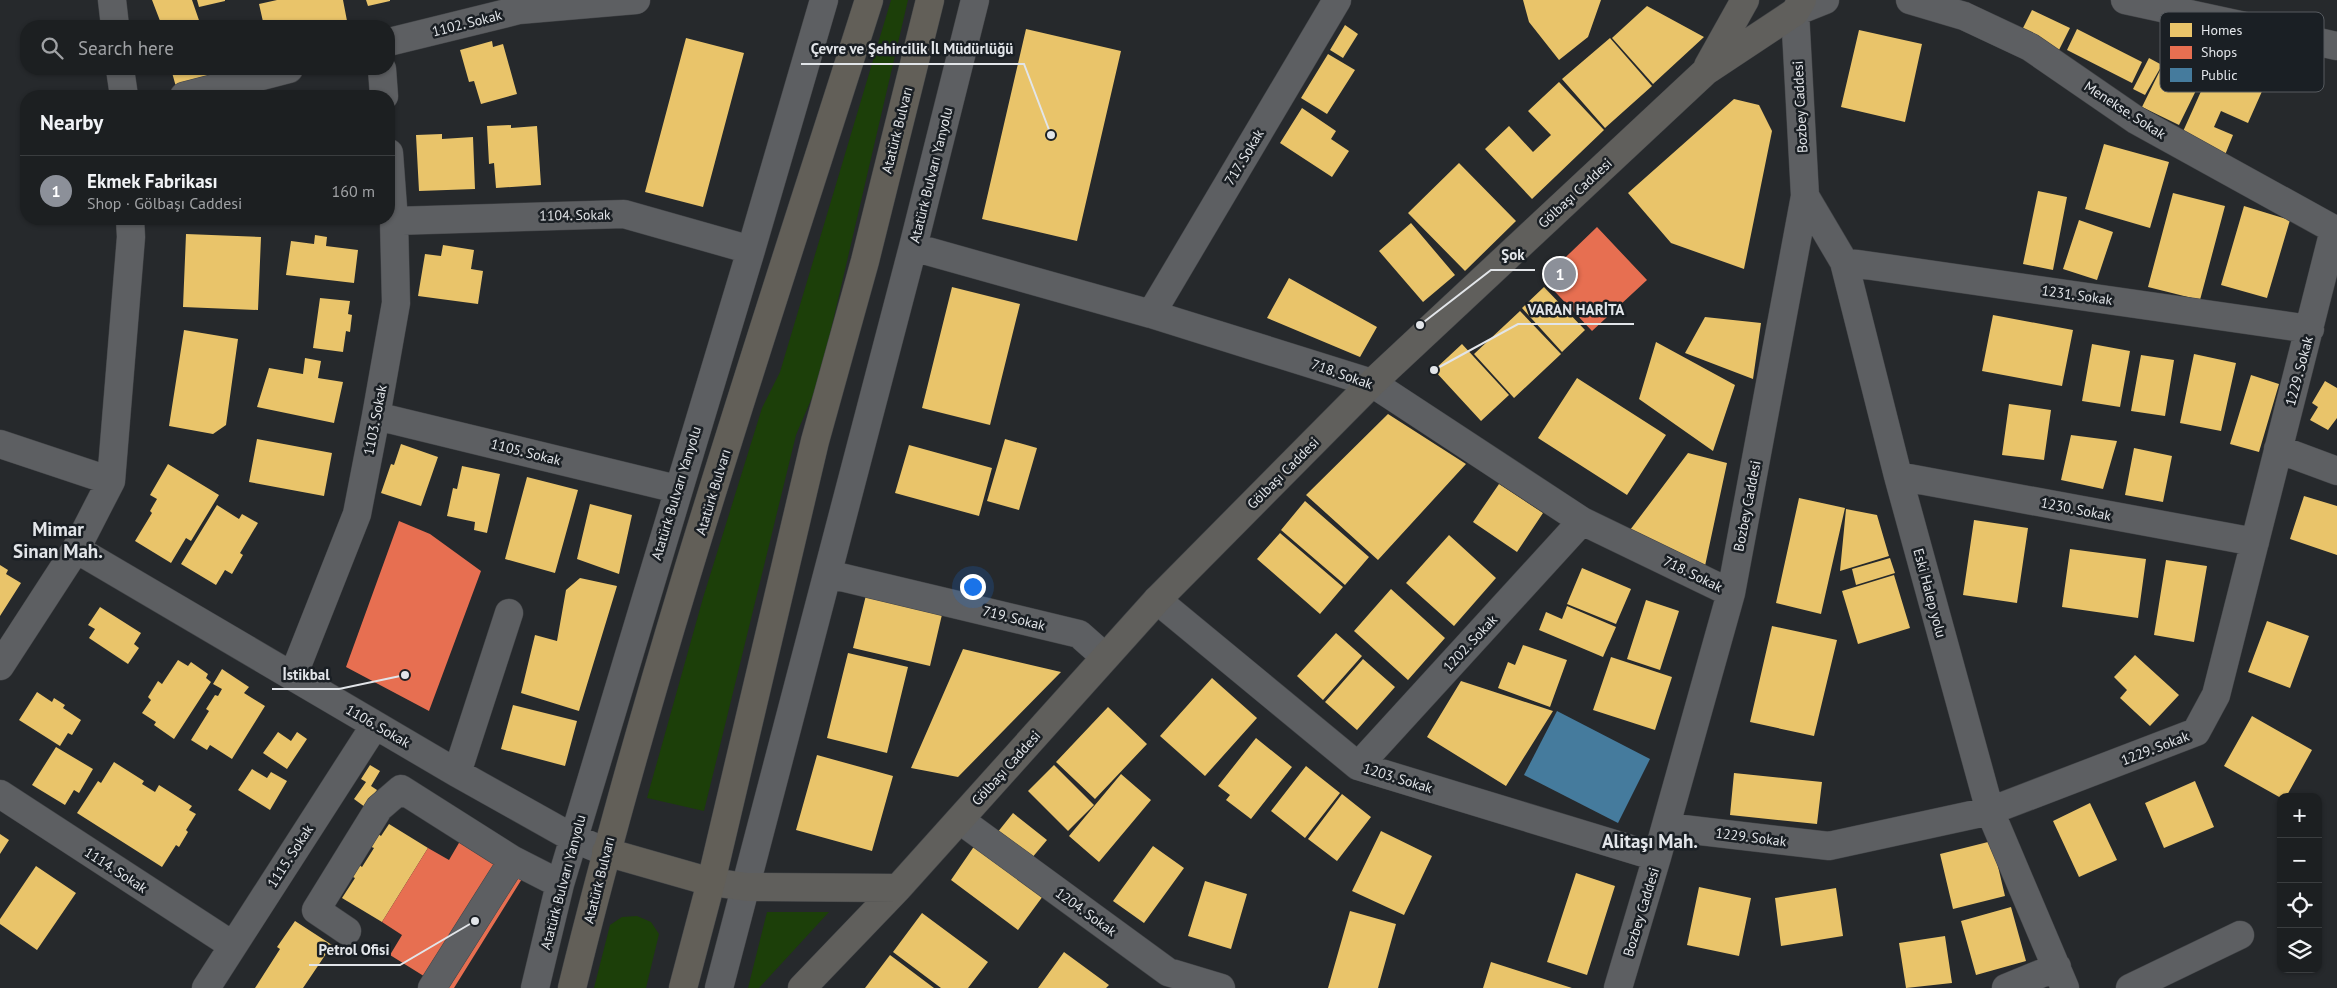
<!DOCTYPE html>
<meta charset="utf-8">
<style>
body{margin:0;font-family:"PT Sans",sans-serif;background:#292c2e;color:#f1f3f6}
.controls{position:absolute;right:15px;bottom:15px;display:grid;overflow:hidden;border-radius:10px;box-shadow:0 1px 4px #0004}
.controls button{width:45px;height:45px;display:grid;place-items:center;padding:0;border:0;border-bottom:1px solid #3a3d3f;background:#1c1f21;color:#f1f3f6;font:25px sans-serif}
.you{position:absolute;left:972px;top:586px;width:18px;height:18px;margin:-12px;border:4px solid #fff;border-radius:50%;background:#1a73e8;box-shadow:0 0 0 8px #1a73e833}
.badge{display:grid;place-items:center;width:32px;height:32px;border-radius:50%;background:#8c9099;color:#fff;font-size:16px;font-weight:700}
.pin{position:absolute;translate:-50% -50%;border:2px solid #fff;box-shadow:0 1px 5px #0006}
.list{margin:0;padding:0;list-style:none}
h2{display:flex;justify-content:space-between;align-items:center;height:65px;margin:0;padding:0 20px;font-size:21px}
h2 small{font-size:16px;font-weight:400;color:#a0a2a5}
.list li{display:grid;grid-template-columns:32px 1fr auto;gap:15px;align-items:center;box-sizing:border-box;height:70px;padding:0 20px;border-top:1px solid #3a3d3f}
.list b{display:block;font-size:19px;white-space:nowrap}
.list p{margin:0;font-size:16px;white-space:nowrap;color:#a0a2a5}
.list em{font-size:16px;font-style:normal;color:#a0a2a5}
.icon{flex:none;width:28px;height:28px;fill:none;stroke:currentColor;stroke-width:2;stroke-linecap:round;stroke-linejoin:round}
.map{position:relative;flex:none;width:2337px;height:988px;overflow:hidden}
.search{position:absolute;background:#1c1f21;box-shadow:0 1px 4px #0004;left:20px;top:20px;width:375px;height:55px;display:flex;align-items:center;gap:12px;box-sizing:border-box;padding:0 18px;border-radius:20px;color:#a0a2a5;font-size:19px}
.panel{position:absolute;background:#1c1f21;box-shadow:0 1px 4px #0004;left:20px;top:90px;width:375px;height:135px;border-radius:20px}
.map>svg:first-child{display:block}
</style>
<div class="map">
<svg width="2337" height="988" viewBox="0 0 2337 988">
<rect width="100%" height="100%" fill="#26292c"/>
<path fill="#1c3f09" d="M891,0H908L819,381L796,435L704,811L647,798L703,598L762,408L780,372Z
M767,912H829L759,988H748Z
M637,916L651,922L659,934L646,988H594L610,925L622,917Z"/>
<path fill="#e9c46a" d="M152,0H192L201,26H162Z
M197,0H225V1L199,7Z
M277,0H343L348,26H264L259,4Z
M366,0H390V1L368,6Z
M1523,0H1601L1588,37L1559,60L1529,22Z
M1647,6L1704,37L1653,84L1612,38Z
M2032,10L2070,28L2056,56L2018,38Z
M1345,25L1358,34L1343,58L1330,50Z
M1026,29L1121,51L1077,241L982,219Z
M2077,29L2142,62L2132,83L2067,50Z
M1859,30L1922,44L1905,122L1841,107Z
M686,38L744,53L703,207L645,192Z
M1610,38L1652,86L1605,128L1562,79Z
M492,41L493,47L503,44L517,94L481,104L474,81L469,82L460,50Z
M2174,42L2211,60L2179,125L2142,107Z
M1328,54L1355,70L1327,114L1301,98Z
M2149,58L2162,65L2145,95L2133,89Z
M2221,60L2267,80L2248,123L2221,111L2214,127L2233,135L2225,155L2181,136L2211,69L2216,71Z
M171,69H252L178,94Z
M1559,82L1604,130L1532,199L1485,149L1509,126L1533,152L1551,135L1528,111Z
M343,90L344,96H314V95Z
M1734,99L1759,105L1772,131L1744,269L1671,243L1628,193Z
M1302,108L1336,131L1331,139L1349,151L1332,177L1280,143Z
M511,125V128L537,126L541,185L496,188L494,163L489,164L487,126Z
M442,134V139L473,137L475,189L419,191L416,135Z
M2104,144L2169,162L2150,228L2085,209Z
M1459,163L1516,221L1465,271L1408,213Z
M2038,191L2067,197L2053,270L2023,264Z
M2173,193L2225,206L2200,300L2148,287Z
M2244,206L2290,220L2267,298L2221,285Z
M2079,220L2113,232L2097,280L2063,269Z
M1411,223L1455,275L1423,302L1379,251Z
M186,234L261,237L258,310L183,307Z
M315,235L327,237L326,246L358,250L354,283L286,275L291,241L314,244Z
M443,245L474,250L471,269L483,271L478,304L418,296L425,254L441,256Z
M1289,278L1377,327L1360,357L1267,318Z
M952,287L1020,304L990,425L922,408Z
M1544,287L1585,330L1562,352L1522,308Z
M320,298L350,301L348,314L352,315L350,332L346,331L343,352L313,348Z
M1520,311L1561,354L1514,398L1474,354Z
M1993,315L2073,330L2062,386L1982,371Z
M1705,317L1761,323L1753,379L1685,353Z
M184,330L238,339L226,425L213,434L169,426Z
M1656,342L1735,385L1713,451L1639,399Z
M1462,344L1509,395L1481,421L1434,370Z
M2092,344L2130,351L2120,407L2082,401Z
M2194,354L2236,363L2221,431L2180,423Z
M2141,355L2174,360L2165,416L2131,411Z
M305,358L321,361L318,378L343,382L334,423L257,407L269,368L303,374Z
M2251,375L2279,384L2259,452L2230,444Z
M1577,378L1666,435L1627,495L1538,438Z
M2325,381L2337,388V418L2328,430L2310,420L2318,407L2312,403Z
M2009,404L2051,410L2044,460L2002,455Z
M1388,414L1466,464L1378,560L1306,495Z
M2071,435L2117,441L2103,489L2061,480Z
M257,439L332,453L324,496L249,482Z
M1005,439L1037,448L1019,510L987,501Z
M401,444L438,457L421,506L381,493L391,464L394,465Z
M909,445L992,468L979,516L895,493Z
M2134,448L2172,456L2163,502L2125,495Z
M1688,453L1727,463L1705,566L1630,530Z
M168,464L219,495L191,541L186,538L171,563L135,541L152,513L150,511L157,499L150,495Z
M462,466L500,474L487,533L474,530L475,522L447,516L453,488L457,489Z
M527,477L578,490L555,573L505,559Z
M1499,484L1543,513L1517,552L1473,522Z
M2304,496L2337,506V555L2290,539Z
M1799,498L1845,508L1821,614L1776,603Z
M1305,501L1369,557L1345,585L1281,530Z
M590,504L632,515L619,574L577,559Z
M217,505L239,519L242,514L258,523L240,553L243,555L232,574L225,570L216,585L181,564Z
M1846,509L1877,515L1889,556L1840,571Z
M1974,520L2028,528L2017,603L1963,595Z
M1280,533L1343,587L1320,614L1257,559Z
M1449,535L1496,578L1454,626L1406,583Z
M2070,549L2146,559L2138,618L2062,607Z
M1890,558L1895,573L1856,585L1852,569Z
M2166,560L2207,566L2194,642L2154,635Z
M0,565L8,570L6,574L21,583L0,616Z
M1582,568L1631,589L1616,624L1567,604Z
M1894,575L1910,628L1858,644L1842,591Z
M580,578L617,586L579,711L521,693L535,635L557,641L566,590Z
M868,587L944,606L930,666L853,648Z
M1391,589L1445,638L1408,680L1354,631Z
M1646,600L1679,611L1660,670L1627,659Z
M1567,606L1616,627L1603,657L1539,630L1546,612L1562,619Z
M100,607L141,633L134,644L139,648L128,664L89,638L95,629L88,625Z
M2267,621L2309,636L2290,688L2248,672Z
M1772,626L1837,640L1814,736L1750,722Z
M1336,633L1362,656L1323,700L1297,676Z
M1523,645L1567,660L1550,707L1498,688L1508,662L1515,665Z
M963,649L1061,672L958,777L911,768Z
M848,653L908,667L887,753L827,738Z
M2135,655L2179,695L2150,726L2120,698L2127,690L2114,677Z
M1611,657L1672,677L1655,730L1593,710Z
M1363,659L1395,687L1357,730L1325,702Z
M178,660L188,666L191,662L208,674L206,678L211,682L174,739L154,725L156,722L142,713L151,700L148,697L158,681L162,684Z
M222,669L249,687L244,693L265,706L232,759L210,745L207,750L191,740L209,711L206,709L215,695L218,696L222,689L213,684Z
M1212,678L1257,718L1205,776L1160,736Z
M1461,681L1553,711L1506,786L1427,737Z
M37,692L52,702L54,698L65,705L63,708L81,720L72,735L68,733L60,746L19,720Z
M513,705L577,721L565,766L501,749Z
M1108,707L1147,744L1095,799L1056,762Z
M2252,716L2312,750L2286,797L2281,798L2224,766Z
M278,732L291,741L297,732L307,739L287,769L263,753Z
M1256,738L1292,767L1251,819L1226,800L1230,795L1218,786Z
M56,747L93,769L79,793L74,790L65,805L32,785Z
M817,755L893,776L872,851L796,830Z
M114,762L144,781L142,784L155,792L159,785L192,806L189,810L196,814L186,830L188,832L179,847L176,845L162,867L77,813L98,781L101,783Z
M370,765L380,771L371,786L377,790L365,807L354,799L366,782L361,779Z
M1054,765L1094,805L1068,831L1028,791Z
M1306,766L1340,793L1305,838L1271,811Z
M252,769L267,778L271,772L287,781L270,810L238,790Z
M1734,773L1822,782L1817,824L1730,815Z
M1121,774L1151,800L1099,862L1069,836Z
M2195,781L2214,827L2164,848L2145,803Z
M1342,794L1371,817L1337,861L1308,839Z
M2090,803L2117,860L2079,877L2053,821Z
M1013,813L1047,840L1031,859L997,833Z
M389,824L428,848L382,922L342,898L355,878L351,876L358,864L362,867L374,848L369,846L377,833L381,836Z
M1381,831L1432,856L1404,915L1352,891Z
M0,834L9,840L0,854Z
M1992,841L2005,896L1953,909L1940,854Z
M975,845L1043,896L1018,930L951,880Z
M1153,846L1184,868L1144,923L1113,901Z
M36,866L76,893L37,950L0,924V919Z
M1576,873L1615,886L1587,975L1547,962Z
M1205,881L1247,894L1231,949L1188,936Z
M1699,887L1751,898L1739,956L1687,945Z
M1836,888L1843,936L1781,946L1775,898Z
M2011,907L2026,961L1976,975L1961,921Z
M1350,911L1396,924L1378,988H1328Z
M922,913L988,962L968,988H941L893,952Z
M295,921L332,945L303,988H255L280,949L277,947Z
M1945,936L1952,983L1906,988L1899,943Z
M1064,952L1109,985L1106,988H1038Z
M890,955L934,988H865Z
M1491,962L1572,988H1483Z"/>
<path fill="#e76f51" d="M1597,227L1647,280L1592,331L1543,279Z
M399,521L430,534L481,571L429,711L346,667Z
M463,836L525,874L454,988H443L390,955L402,935L382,922L428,848L449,860Z"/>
<path fill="#457b9d" d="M1557,711L1650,759L1618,823L1524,775Z"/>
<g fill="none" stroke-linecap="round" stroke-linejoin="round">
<g stroke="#424447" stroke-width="29">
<path id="minor" d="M112,0L115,26
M1910,0L1964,16L2030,47L2136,120L2337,231
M2125,0L2337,46
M389,42L519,10L636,0
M120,69L124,96
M382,69L384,96
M184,96L289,69
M1805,196L1844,262L1898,476L1990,811L2065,988
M394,221L624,214L751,250
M913,247L1151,314L1372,383L1582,521L1731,593
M1844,262L2310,329
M1151,314L1337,0
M376,416L677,489
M0,444L111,481
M2278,449L2337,471
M1898,476L2255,542
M76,549L457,773L573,838L606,852
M828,574L1079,634L1105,657
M1157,600L1358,766L1657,857
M0,666L76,549L111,481L131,237L130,219
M293,676L357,514L376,416L396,303L394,221L389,153
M1358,766L1582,521
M457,773L509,613
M0,794L232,945
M960,820L1168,972L1221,988
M1666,827L1829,846L1990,811L2196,732L2216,695L2334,230
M347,931L316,910L379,808L401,789L513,860L560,884
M206,988L375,725
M432,988L513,860
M535,988L560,884L751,250L824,0
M719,988L913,247L975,0
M1618,988L1657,857L1731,593L1805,196L1795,12L1825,0
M2006,988L2057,967
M2130,988L2240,935"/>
</g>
<g stroke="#424447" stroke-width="29">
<path id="major" d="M1708,66L1745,0
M711,882L747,887L898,888
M802,988L898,888L1157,600L1372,383L1706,71L1795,12L1802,0"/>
</g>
<g stroke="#424447" stroke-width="29">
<path id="highway" d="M606,852L711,882
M572,988C654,654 765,327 869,0
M683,988L711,882L815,441L865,261L930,0"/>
</g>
<use href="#minor" stroke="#5d5f62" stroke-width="28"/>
<use href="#major" stroke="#605f5c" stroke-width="28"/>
<use href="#highway" stroke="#625f58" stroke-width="28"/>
</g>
<g text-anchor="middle" stroke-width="5" stroke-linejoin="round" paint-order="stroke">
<g font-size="14" fill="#e2e5e9" stroke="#1a1f24">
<text transform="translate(467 23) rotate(-14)" y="5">1102. Sokak</text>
<text transform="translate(1800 107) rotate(-93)" y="5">Bozbey Caddesi</text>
<text transform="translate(2125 110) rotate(33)" y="5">Menekse. Sokak</text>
<text transform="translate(897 130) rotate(-76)" y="5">Atatürk Bulvarı</text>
<text transform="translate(1244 157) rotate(-59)" y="5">717. Sokak</text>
<text transform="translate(931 175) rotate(-76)" y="5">Atatürk Bulvarı Yanyolu</text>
<text transform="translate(1575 193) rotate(-43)" y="5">Gölbaşı Caddesi</text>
<text transform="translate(575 215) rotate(-1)" y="5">1104. Sokak</text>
<text transform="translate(2077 295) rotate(8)" y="5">1231. Sokak</text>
<text transform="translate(2299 371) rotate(-75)" y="5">1229. Sokak</text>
<text transform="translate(1342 374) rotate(19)" y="5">718. Sokak</text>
<text transform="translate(375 420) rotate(-79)" y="5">1103. Sokak</text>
<text transform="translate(526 452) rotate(14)" y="5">1105. Sokak</text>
<text transform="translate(1283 473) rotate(-45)" y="5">Gölbaşı Caddesi</text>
<text transform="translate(713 492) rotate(-73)" y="5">Atatürk Bulvarı</text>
<text transform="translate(676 493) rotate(-73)" y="5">Atatürk Bulvarı Yanyolu</text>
<text transform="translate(1747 506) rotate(-79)" y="5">Bozbey Caddesi</text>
<text transform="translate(2076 509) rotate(11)" y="5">1230. Sokak</text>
<text transform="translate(1693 574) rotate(26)" y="5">718. Sokak</text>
<text transform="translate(1930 593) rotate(75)" y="5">Eski Halep yolu</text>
<text transform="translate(1014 618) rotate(14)" y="5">719. Sokak</text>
<text transform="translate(1470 643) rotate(-47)" y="5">1202. Sokak</text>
<text transform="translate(378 726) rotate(30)" y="5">1106. Sokak</text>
<text transform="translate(2155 748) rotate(-21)" y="5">1229. Sokak</text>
<text transform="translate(1006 768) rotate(-48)" y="5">Gölbaşı Caddesi</text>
<text transform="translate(1398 778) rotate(17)" y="5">1203. Sokak</text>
<text transform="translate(1751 837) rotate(7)" y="5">1229. Sokak</text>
<text transform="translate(290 856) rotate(-57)" y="5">1115. Sokak</text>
<text transform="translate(116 870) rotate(33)" y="5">1114. Sokak</text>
<text transform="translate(599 880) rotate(-76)" y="5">Atatürk Bulvarı</text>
<text transform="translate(563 882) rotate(-75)" y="5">Atatürk Bulvarı Yanyolu</text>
<text transform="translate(1086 912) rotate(36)" y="5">1204. Sokak</text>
<text transform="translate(1641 912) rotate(-73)" y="5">Bozbey Caddesi</text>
</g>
<g font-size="19" font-weight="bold" fill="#e2e5e9" stroke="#1a1f24">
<text x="58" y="536">Mimar<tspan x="58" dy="22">Sinan Mah.</tspan></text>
<text x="1650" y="848">Alitaşı Mah.</text>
</g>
</g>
<rect x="2160" y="12" width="164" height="80" rx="8" fill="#1a1f24" stroke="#565a5f" stroke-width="1"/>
<rect x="2170" y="23" width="22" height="14" fill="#e9c46a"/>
<rect x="2170" y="46" width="22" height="13" fill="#e76f51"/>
<rect x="2170" y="68" width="22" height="14" fill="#457b9d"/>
<g font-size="14" fill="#e2e5e9">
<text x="2201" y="35">Homes</text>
<text x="2201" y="57">Shops</text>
<text x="2201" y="80">Public</text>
</g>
<path fill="none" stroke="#e2e5e9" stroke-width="2" d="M1051 135L1024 64H801M1420 325L1491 270H1535M1434 370L1518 324H1634M405 675L339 689H272M475 921L400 965H309"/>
<g fill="#e2e5e9" stroke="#1a1f24" stroke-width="2">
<circle cx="1051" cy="135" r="5"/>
<circle cx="1420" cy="325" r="5"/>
<circle cx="1434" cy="370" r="5"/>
<circle cx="405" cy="675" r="5"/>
<circle cx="475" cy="921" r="5"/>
</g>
<g font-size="15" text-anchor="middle" font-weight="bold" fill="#e2e5e9" stroke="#1a1f24" stroke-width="5" stroke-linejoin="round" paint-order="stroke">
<text x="912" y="54">Çevre ve Şehircilik İl Müdürlüğü</text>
<text x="1513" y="260">Şok</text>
<text x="1576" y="315">VARAN HARİTA</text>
<text x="306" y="680">İstikbal</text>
<text x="354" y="955">Petrol Ofisi</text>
</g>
</svg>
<div class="controls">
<button>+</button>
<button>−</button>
<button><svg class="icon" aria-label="locate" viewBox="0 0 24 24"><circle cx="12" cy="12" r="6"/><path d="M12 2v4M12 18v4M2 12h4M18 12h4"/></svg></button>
<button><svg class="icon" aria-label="layers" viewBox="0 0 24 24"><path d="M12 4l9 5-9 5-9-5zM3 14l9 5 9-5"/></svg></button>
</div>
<div class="you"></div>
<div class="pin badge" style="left:1560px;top:274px">1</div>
<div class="search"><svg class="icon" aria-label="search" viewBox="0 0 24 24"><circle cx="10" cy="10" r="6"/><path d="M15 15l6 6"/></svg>Search here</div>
<section class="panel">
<h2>Nearby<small></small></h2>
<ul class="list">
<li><span class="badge">1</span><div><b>Ekmek Fabrikası</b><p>Shop · Gölbaşı Caddesi</p></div><em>160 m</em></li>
</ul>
</section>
</div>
